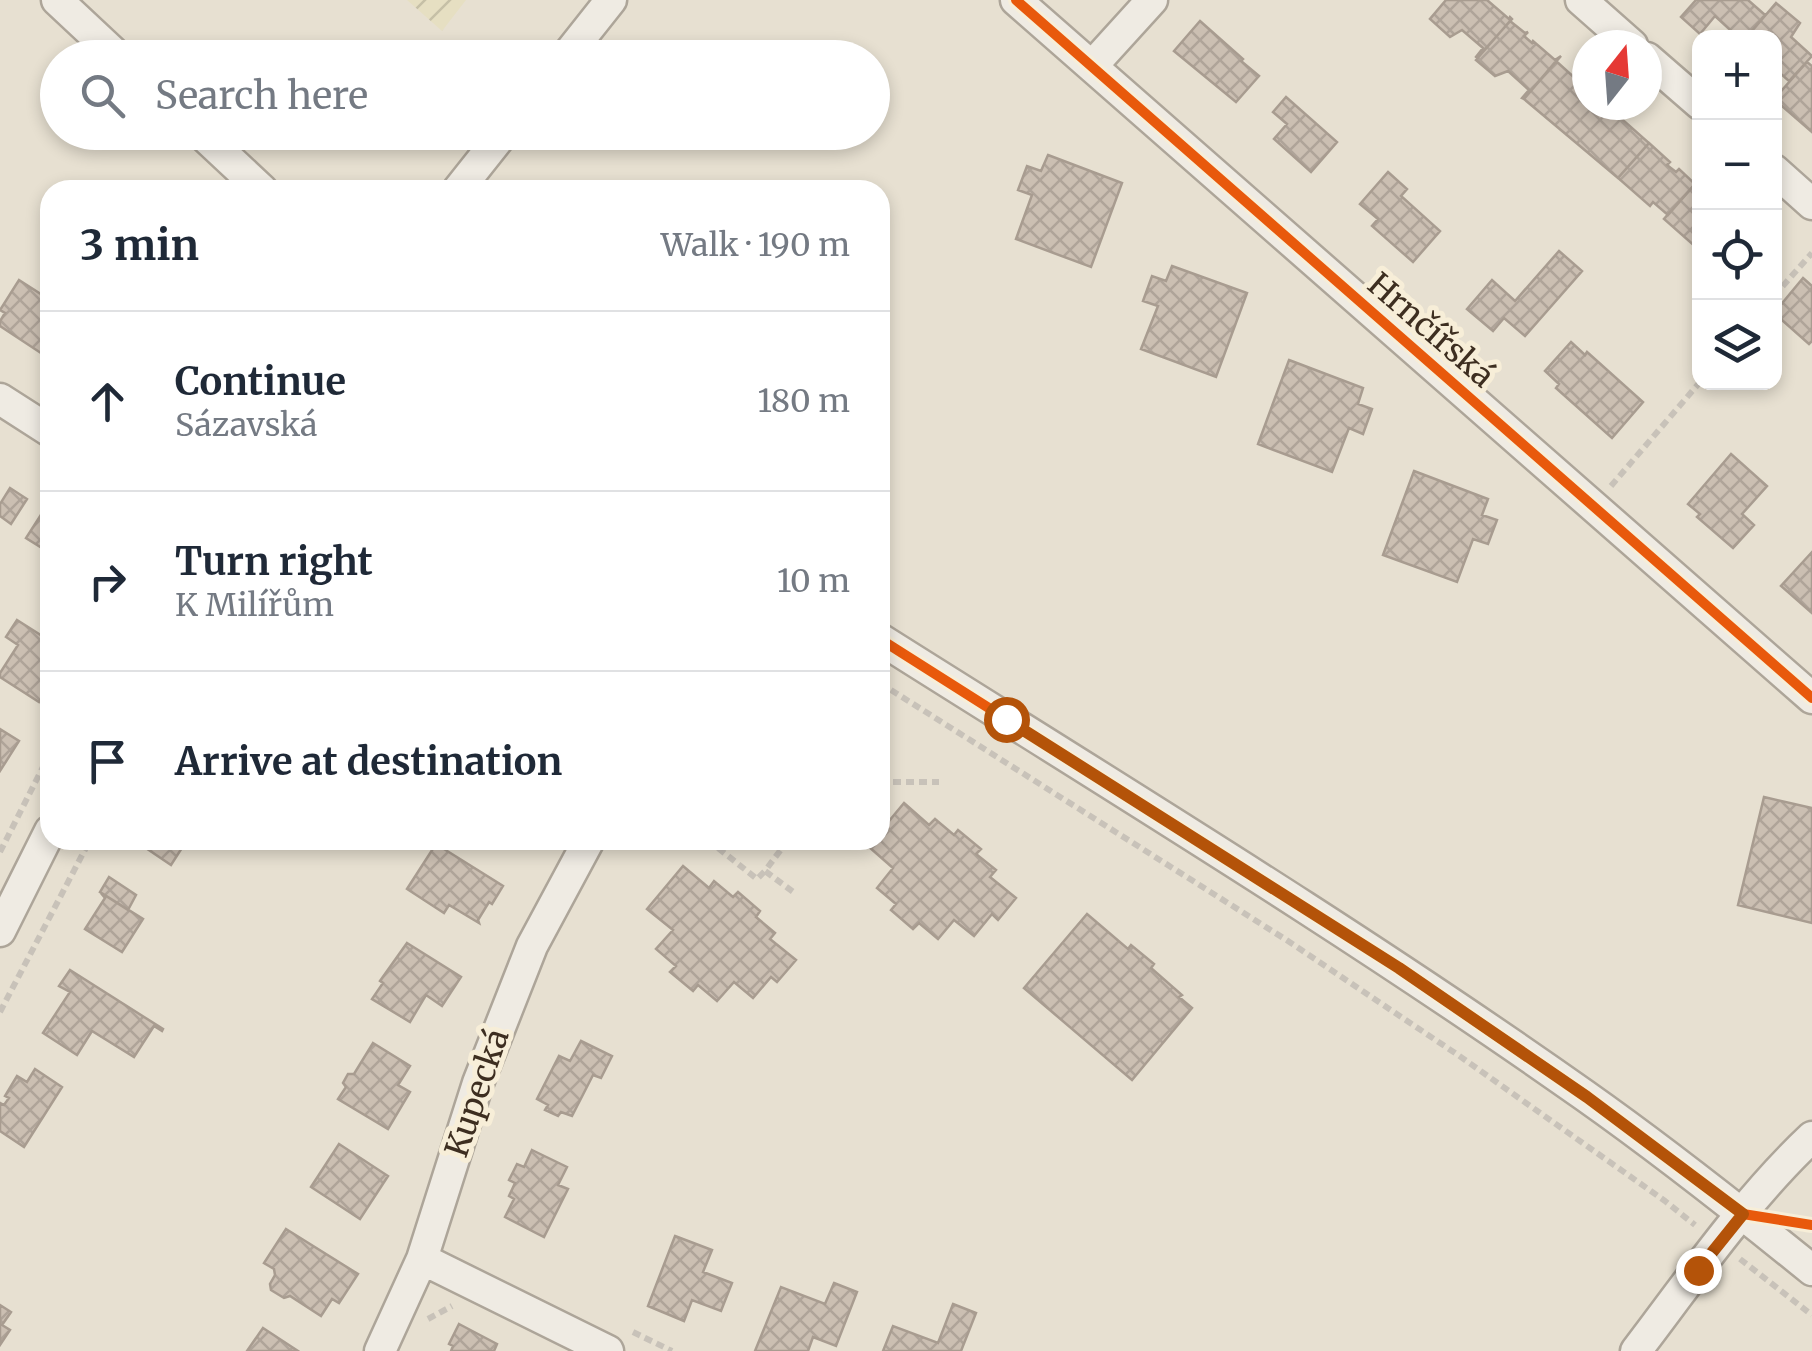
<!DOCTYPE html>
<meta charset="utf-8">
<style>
body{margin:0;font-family:Merriweather,serif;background:#f6f6f7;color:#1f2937}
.controls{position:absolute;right:30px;top:30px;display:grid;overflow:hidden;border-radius:20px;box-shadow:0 5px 15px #0003}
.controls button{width:90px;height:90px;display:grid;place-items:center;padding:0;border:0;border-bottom:2px solid #e0e1e3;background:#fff;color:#1f2937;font:50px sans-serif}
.compass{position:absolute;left:1572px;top:30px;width:90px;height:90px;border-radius:50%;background:#fff;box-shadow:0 5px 15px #0003;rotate:17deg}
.stop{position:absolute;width:30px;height:30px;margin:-22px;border:8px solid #b45309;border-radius:50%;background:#fff}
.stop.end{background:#b45309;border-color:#fff;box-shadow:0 2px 10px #0008}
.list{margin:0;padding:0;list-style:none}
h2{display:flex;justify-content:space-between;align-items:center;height:130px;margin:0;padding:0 40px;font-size:42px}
h2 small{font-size:32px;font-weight:400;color:#747a83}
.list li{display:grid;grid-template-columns:65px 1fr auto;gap:30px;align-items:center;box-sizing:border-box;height:180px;padding:0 40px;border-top:2px solid #e0e1e3}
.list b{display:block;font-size:38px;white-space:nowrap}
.list p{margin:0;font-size:32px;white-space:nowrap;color:#747a83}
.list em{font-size:32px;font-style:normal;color:#747a83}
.icon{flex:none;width:55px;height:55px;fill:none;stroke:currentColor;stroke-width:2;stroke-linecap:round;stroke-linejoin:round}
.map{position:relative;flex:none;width:1812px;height:1351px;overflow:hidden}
.search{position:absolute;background:#fff;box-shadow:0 5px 15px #0003;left:40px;top:40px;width:850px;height:110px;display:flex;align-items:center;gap:25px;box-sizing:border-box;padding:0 35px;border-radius:55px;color:#747a83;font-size:38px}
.panel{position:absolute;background:#fff;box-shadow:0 5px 15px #0003;left:40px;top:180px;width:850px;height:670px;border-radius:30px}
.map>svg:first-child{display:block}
</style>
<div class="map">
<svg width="1812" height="1351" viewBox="0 0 1812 1351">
<defs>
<pattern id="farmland-furrows" width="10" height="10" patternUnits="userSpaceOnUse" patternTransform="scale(2.5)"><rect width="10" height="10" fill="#e6dfc2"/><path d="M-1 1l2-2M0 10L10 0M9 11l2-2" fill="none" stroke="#c6c0a6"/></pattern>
<pattern id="building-cross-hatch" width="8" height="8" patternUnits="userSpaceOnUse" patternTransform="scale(2.5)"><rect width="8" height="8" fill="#cbbfb2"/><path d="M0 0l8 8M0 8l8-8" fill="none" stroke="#afa499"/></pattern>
</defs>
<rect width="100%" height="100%" fill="#e7e0d1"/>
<path fill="url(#farmland-furrows)" d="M407,0H466L442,31Z"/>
<path fill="url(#building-cross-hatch)" stroke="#a89c90" stroke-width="2.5" d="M1446,0H1487L1509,19L1510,17L1512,19L1477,58L1476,57L1483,48L1462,30L1450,37L1430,19Z
M1696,0H1748L1765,15L1746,38H1739L1715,16L1700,34L1681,17Z
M1776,3L1800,23L1791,37L1812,56L1789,81L1774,68V38H1746Z
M1200,21L1243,59L1241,61L1259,76L1236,102L1174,51Z
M1510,21L1525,33L1528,32L1524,36L1532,43L1533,41L1555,60L1561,56L1524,99L1522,98L1529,90L1508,71L1495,76L1476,60Z
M1556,61L1587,89V105H1606L1649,143L1618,178L1524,99Z
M1807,62L1812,66V132L1774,99Z
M1286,97L1337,142L1311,172L1274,139L1287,124L1273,112Z
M1649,143L1670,162L1667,165L1676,172L1679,169L1695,184L1668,215L1653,202L1650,206L1618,178Z
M1048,155L1122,183L1091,267L1016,239L1032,195L1018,190L1027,166L1041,171Z
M1388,172L1407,189L1401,196L1440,231L1413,262L1372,226L1378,219L1360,204Z
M1695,184L1700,188V245L1697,248L1664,219Z
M1559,251L1582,271L1525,336L1504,318L1493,331L1467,309L1492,280L1515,301Z
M1172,266L1247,293L1216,377L1141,349L1158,306L1143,301L1152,276L1166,281Z
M1803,278L1812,286V341L1809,344L1774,313Z
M19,280L50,300V359L0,326V321L5,313L0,310Z
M1571,342L1585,355L1587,352L1643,402L1612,438L1556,388L1559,384L1545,371Z
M1289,360L1363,388L1358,404L1372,409L1363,434L1349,428L1332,472L1258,444Z
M1731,454L1767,486L1742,514L1754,525L1733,548L1697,517L1700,514L1688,504Z
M1414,471L1488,499L1482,515L1497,520L1488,544L1473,539L1457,582L1383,555Z
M10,488L27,499L11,524L0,516V504Z
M44,510L50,514V553L26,538Z
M1812,552V613L1781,586Z
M17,620L50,641V652L45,660L50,663V685L39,702L0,677V673L18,645L6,637Z
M0,729L19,741L0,771Z
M1764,797L1812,808V923L1738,905Z
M904,803L929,825L935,819L954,835L958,830L981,849L976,854L996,870L990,877L1016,898L998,920L992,914L974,936L954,920L938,939L919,923L913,929L891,910L896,904L877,888L893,868L868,846L873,840H880V832Z
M134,840H187L171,865Z
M436,844L503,886L492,904L489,902L478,920L479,923L449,905L444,913L407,889Z
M683,866L709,888L714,881L733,897L738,892L760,911L756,917L775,933L770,939L796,960L777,982L771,977L753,998L734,982L717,1001L698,985L693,991L670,972L676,966L656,949L673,930L647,909Z
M109,877L136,895L128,910L100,892Z
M100,892L143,919L122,952L85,929L105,898Z
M1087,914L1128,949L1131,945L1154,964L1151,968L1182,995L1179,997L1192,1008L1132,1080L1024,988Z
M407,943L461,977L442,1006L426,995L410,1022L372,999L383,983L380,981Z
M70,970L163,1029L162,1031L154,1026L134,1057L92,1031L77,1055L43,1033L70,992L59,986Z
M581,1041L612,1056L601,1078L593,1075L572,1116L561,1112L558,1116L545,1110L548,1105L537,1099L559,1056L570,1061Z
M373,1043L410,1066L398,1085L410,1092L388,1129L338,1099L346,1087L343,1083L348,1074H354Z
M35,1069L62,1087L24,1147L0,1131V1103L4,1105L9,1098L5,1096L17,1076L27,1082Z
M339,1144L388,1176L360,1219L311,1187Z
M532,1150L567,1167L558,1185L568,1189L544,1237L505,1217L514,1199L509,1196L515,1183L509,1180L517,1164L524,1167Z
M286,1229L358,1274L339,1303L332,1299L321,1316L290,1296L284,1298L271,1290L270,1284L275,1275L274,1269L264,1263Z
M675,1236L712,1250L703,1272L732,1283L721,1311L692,1300L684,1321L648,1306Z
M834,1283L857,1292L836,1346L813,1337L808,1351H755L781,1287L825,1304Z
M953,1304L976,1313L961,1351H883L893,1326L938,1343Z
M0,1305L11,1312L2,1325L10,1330L0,1345Z
M459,1324L497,1344L494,1351H451L453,1346L449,1344Z
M263,1328L298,1351H247Z"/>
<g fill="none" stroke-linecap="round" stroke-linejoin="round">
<g stroke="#ada599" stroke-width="35">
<path id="street" d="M57,0L119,58
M1016,0L1812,698
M1581,0L1632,45
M565,58L611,0
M1647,58L1700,104
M1092,66L1152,0
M200,132L262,190
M1774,170L1812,204
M458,190L504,132
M0,399L50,431
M880,639C1116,788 1356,934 1584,1095C1662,1150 1738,1210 1812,1270
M0,931L50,831
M422,1259L608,1351
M380,1351L422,1259L478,1083L532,946L589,840
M1636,1351C1690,1280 1747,1198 1812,1137"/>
</g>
<path stroke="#c8c2b9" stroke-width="6" stroke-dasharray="8 5" stroke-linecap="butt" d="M1774,296L1812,253
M1611,486L1700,382
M880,683L1288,941L1458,1055L1665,1201L1695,1225
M880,782H939
M708,840L757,879L765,871
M788,840L765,871L796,894
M0,852L50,753
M0,1012L90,840
M1740,1259L1812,1315
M428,1319L452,1306
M633,1332L672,1351"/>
<use href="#street" stroke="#efebe3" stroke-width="30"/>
<g stroke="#f7eed8" stroke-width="16">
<path id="cycleway" d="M1016,0L1812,698
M880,639L1399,968L1587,1097L1743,1214L1812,1225"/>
</g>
<use href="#cycleway" stroke="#e8590c" stroke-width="10"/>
</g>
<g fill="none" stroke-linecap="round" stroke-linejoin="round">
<path stroke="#b45309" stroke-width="12" d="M1006,719L1399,968L1587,1097L1743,1214L1698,1270"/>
</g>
<g text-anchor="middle" stroke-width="10" stroke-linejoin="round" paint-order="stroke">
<g font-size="32" fill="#3d2e20" stroke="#f7eed8">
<text transform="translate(1431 330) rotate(41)" y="11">Hrnčířská</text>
<text transform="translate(477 1093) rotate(-71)" y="11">Kupecká</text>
</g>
</g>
</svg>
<div class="controls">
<button>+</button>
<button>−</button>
<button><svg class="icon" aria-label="locate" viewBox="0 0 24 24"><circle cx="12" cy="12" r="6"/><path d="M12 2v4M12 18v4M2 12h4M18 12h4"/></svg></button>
<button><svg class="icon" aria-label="layers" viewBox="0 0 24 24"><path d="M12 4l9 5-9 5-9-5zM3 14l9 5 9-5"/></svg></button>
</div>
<svg class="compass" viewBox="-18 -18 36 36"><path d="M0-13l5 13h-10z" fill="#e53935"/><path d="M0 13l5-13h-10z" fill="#747a83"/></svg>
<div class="stop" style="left:1006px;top:719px"></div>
<div class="stop end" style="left:1698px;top:1270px"></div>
<div class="search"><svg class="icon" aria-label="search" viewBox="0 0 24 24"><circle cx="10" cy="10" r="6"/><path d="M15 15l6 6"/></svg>Search here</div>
<section class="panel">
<h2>3 min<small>Walk · 190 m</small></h2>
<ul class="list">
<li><svg class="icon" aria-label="ahead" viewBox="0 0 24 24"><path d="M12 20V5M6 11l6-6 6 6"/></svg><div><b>Continue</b><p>Sázavská</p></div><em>180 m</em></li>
<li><svg class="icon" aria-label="right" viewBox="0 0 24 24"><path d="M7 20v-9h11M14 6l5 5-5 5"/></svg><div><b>Turn right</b><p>K Milířům</p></div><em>10 m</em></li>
<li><svg class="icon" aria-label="arrive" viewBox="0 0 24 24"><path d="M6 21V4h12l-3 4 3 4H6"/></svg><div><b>Arrive at destination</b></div></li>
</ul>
</section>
</div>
